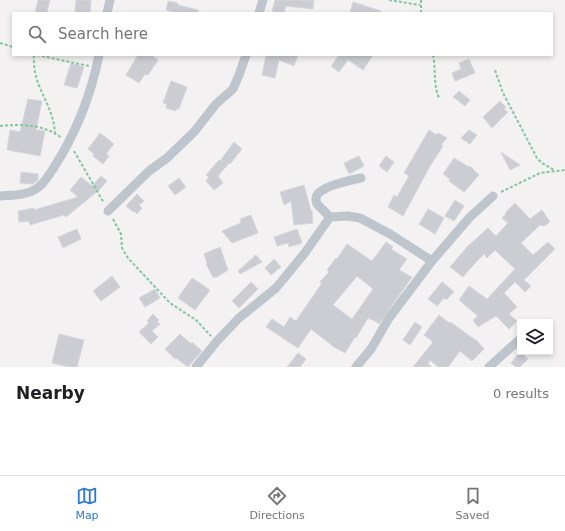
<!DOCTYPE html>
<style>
body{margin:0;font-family:"DejaVu Sans",sans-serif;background:#f2f2f2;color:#202124}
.controls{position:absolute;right:12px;bottom:12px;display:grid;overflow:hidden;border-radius:0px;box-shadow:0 2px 6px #0003}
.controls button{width:36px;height:36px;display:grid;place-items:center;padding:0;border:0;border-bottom:1px solid #e0e0e0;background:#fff;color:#202124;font:20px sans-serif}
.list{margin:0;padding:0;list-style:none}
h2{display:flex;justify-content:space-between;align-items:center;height:52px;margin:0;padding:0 16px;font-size:17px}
h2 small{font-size:13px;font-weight:400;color:#757577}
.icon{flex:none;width:22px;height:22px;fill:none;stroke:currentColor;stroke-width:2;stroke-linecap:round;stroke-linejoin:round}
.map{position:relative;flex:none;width:565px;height:367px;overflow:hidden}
.search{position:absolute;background:#fff;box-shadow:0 2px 6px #0003;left:12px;right:12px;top:12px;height:44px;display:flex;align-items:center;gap:10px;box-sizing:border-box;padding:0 14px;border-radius:0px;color:#757577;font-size:15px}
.sheet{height:108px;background:#fff}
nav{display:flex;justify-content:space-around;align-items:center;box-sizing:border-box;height:56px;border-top:1px solid #e0e0e0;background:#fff;font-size:11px;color:#757577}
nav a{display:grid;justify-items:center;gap:2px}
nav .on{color:#2c78d2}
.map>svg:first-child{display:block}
</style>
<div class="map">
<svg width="565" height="367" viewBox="0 0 565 367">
<rect width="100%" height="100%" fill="#f3f1f1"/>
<path fill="#cbcdd3" stroke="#d6d7dc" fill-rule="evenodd" d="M38,0H50L47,13H35Z
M76,0H91L90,13H75Z
M275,0H314L313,9L286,6L284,13H281L272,11Z
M168,1L178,3V5L198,10V13H177L166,10Z
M353,2L381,11V13H350Z
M138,55H151L158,60L148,75L145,74L139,83L126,75Z
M266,55H298L294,66L279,60L275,78L262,75Z
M339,55H373L363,70L348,60L339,72L331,66Z
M469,59L475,73L455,81L452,73L461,69L459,63Z
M71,63L84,67L77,88L64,85Z
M171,81L187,87L179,109L177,108L176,111L166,108L167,104L163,103Z
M459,91L470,100L465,106L453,97Z
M28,99L42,101L36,130L45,131L40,156L7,150L10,130L20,132Z
M500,101L506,107L504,109L508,112L492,128L483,117Z
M429,130L436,135L438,133L447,138L441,145L443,146L430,166L403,216L388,207L394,195L397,197L409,176L404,173Z
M469,130L477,135L470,144L461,138Z
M100,133L114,144L106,154L109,156L103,164L93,156L94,154L88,149Z
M234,142L242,149L230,164L229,163L218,176L223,183L214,190L206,181L209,177L206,175L219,160L220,161Z
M501,152L520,165L510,170Z
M359,156L364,166L349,174L344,163Z
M386,156L394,162L387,172L379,166Z
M454,158L469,167L470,166L479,175L464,192L449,181L450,179L443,174Z
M21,172L38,174V180L33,184L20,183Z
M101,176L107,181L99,190L66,217L64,215L30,225L29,221L19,222L18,211L34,208V210L78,197L70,190L81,177L92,186Z
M179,178L186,187L175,195L168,186Z
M304,185L311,211L312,210L313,223L294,225L291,201L284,205L280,192Z
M137,194L144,201L139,205L142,208L137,214L134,211L133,212L126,206Z
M455,200L464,206L454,221L445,216Z
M515,203L530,219L542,210L550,222L544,226L540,225L521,243L533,255L548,242L555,249L524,280L531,286L525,292L515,282L504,293L517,307L509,314L517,321L509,329L496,316L478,327L473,320L478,316L459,300L469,286L487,299L515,269L495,250L487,258L484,254L477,261L463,277L450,267L467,247L488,228L496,236L508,223L502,218L506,214L505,213Z
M428,209L444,218L435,234L419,224Z
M251,215L258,233L232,243L222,231L241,223L240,219Z
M77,229L81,239L63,248L58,237Z
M297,229L302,243L289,247L288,243L277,246L274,237Z
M386,242L393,247L391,249L407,259L399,270L412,277L379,324L372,319L371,320L368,318L356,338L355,337L345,353L334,347L311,329L298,348L266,327L272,319L284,327L290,317L296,321L322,283L320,282L329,272L327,270L336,258L337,259L347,244L372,261ZM357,276L373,289L352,319L333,305Z
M220,247L228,270L217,277H213L206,264L207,263L204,254Z
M256,255L262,262L240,274L238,271Z
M274,259L281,267L271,275L265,268Z
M112,276L120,287L101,301L93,291Z
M192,278L210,290L195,310L178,298Z
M251,282L258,289L239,308L232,301Z
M442,282L454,292L446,300L444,298L437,306L428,299Z
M155,289L160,298L145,307L139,298Z
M153,314L159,320L157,322L160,324L152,331L158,337L151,344L139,332L149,323L147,321Z
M439,315L449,323L450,322L477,341L484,349L472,361L460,351L448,367H438L430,360L428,364L432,367H413L433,342L424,335Z
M415,322L422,327L410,345L403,340Z
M59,334L84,340L77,367H69L52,363Z
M180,334L191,344L192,342L202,351L188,367L176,358L175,359L165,349Z
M520,352L528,359L520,367H516L511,363Z
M298,353L306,359L300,367H287Z"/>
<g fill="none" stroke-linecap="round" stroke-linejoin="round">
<path stroke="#80c6a2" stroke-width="2" stroke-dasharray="3 2" stroke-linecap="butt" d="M389,0L420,5
M421,0V13
M0,43L13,47
M34,55C32,88 53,102 55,133
M37,55L89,66
M433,55C436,69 433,84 439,98
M495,70L503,93L537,158L542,163L554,170
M0,126C22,124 43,124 62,138
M74,151L104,203
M501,192L540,173L565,170
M113,219L121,234L122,248L128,258L170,303L196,320L211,336"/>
<path stroke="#bec5cc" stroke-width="9" d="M107,13L110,0
M259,13L263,0
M0,196C12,195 25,196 36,189C44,184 48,176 53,169C75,135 91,95 99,55
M108,211L149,171L167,158L194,132L216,104L233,89L239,75L246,55
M330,217L317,204C316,201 315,198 317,195C323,186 351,180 361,178
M196,367L217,341L239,318L276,288L304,254L330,217L348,216L360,218L390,234L432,261
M356,367L371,349L389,318L432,261L470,217L493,196
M489,367L520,339"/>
</g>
</svg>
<div class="controls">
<button><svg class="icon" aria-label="layers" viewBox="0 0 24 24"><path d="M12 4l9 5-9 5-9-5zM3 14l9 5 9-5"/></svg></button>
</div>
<div class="search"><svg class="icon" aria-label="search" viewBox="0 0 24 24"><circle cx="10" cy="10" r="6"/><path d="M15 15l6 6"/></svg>Search here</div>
</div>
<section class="sheet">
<h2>Nearby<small>0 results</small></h2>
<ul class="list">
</ul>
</section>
<nav>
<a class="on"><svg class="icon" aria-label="map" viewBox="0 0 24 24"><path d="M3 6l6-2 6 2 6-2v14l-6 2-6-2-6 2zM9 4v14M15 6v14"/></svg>Map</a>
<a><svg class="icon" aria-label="directions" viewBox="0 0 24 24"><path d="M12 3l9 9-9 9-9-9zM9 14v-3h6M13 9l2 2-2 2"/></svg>Directions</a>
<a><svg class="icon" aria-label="saved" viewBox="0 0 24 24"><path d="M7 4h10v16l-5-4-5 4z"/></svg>Saved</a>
</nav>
